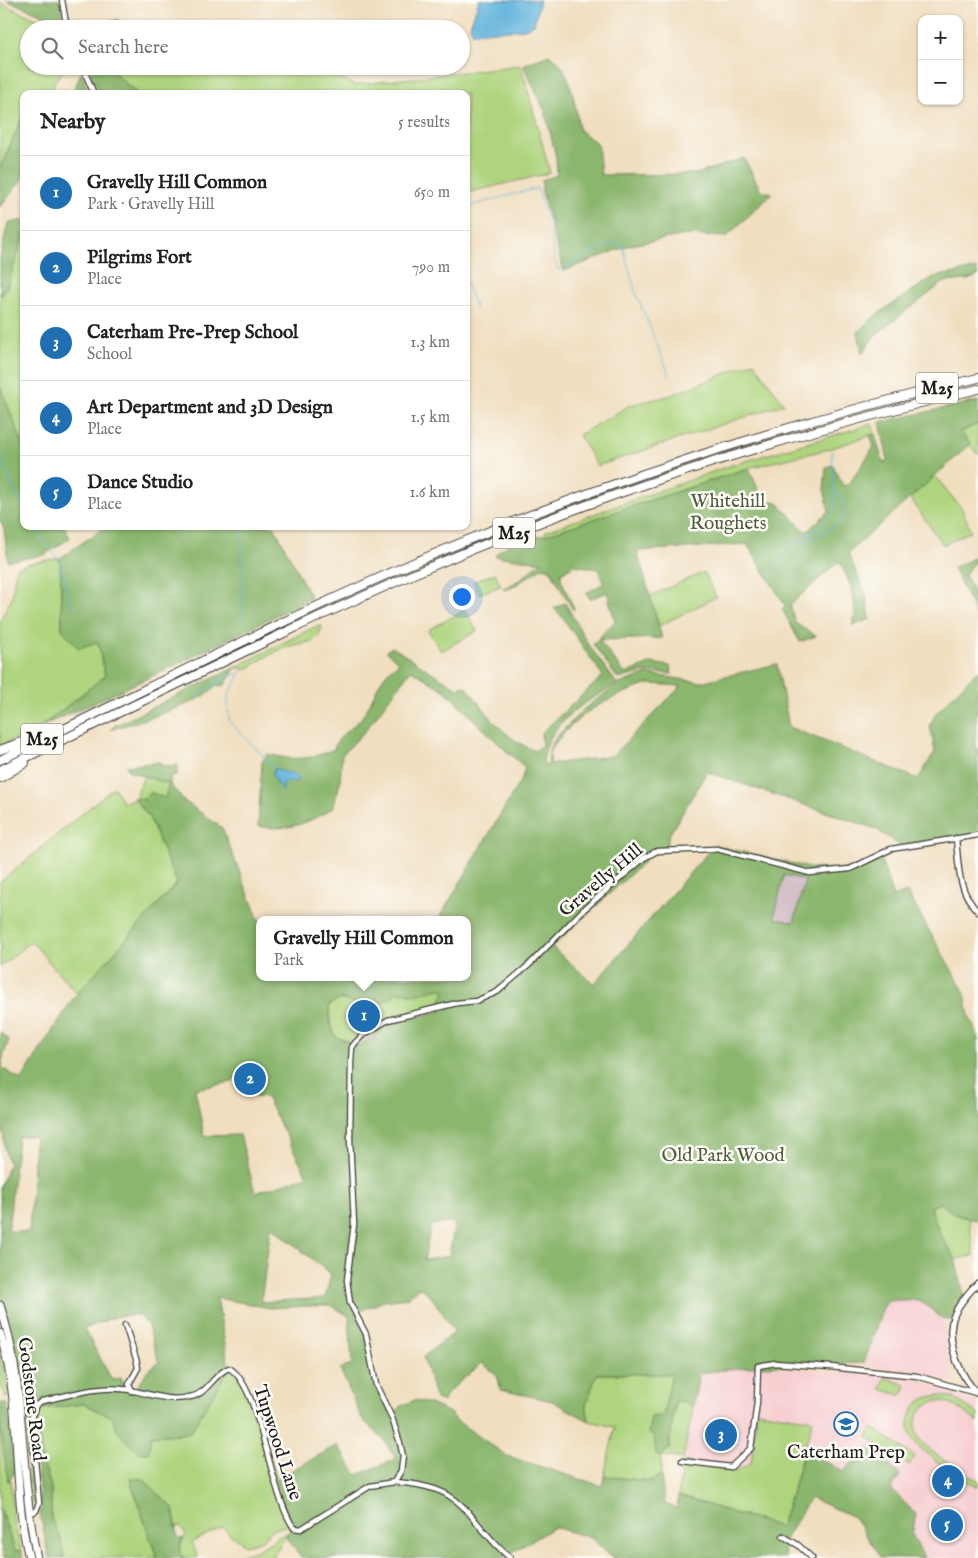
<!DOCTYPE html>
<meta charset="utf-8">
<style>
body{margin:0;font-family:"IM FELL English",serif;background:#f6f6f6;color:#222}
.controls{position:absolute;right:15px;top:15px;display:grid;overflow:hidden;border-radius:10px;box-shadow:0 1px 4px #0004}
.controls button{width:45px;height:45px;display:grid;place-items:center;padding:0;border:0;border-bottom:1px solid #e0e0e0;background:#fff;color:#222;font:25px sans-serif}
.you{position:absolute;left:461px;top:596px;width:18px;height:18px;margin:-12px;border:4px solid #fff;border-radius:50%;background:#1a73e8;box-shadow:0 0 0 8px #1a73e833}
.badge{display:grid;place-items:center;width:32px;height:32px;border-radius:50%;background:#1f6fb2;color:#fff;font-size:16px;font-weight:700}
.pin{position:absolute;translate:-50% -50%;border:2px solid #fff;box-shadow:0 1px 5px #0006}
.popup{position:absolute;left:256px;top:916px;width:215px;height:65px;box-sizing:border-box;display:grid;place-content:center;border-radius:10px;background:#fff;filter:drop-shadow(0 1px 4px #0005);font-size:16px;white-space:nowrap;color:#767676}
.popup b{font-size:19px;color:#222}
.popup::after{content:'';position:absolute;left:50%;top:100%;margin-left:-10px;border:10px solid transparent;border-top-color:#fff}
.list{margin:0;padding:0;list-style:none}
h2{display:flex;justify-content:space-between;align-items:center;height:65px;margin:0;padding:0 20px;font-size:21px}
h2 small{font-size:16px;font-weight:400;color:#767676}
.list li{display:grid;grid-template-columns:32px 1fr auto;gap:15px;align-items:center;box-sizing:border-box;height:75px;padding:0 20px;border-top:1px solid #e0e0e0}
.list b{display:block;font-size:19px;white-space:nowrap}
.list p{margin:0;font-size:16px;white-space:nowrap;color:#767676}
.list em{font-size:16px;font-style:normal;color:#767676}
.icon{flex:none;width:28px;height:28px;fill:none;stroke:currentColor;stroke-width:2;stroke-linecap:round;stroke-linejoin:round}
.map{position:relative;flex:none;width:978px;height:1558px;overflow:hidden}
.search{position:absolute;background:#fff;box-shadow:0 1px 4px #0004;left:20px;top:20px;width:450px;height:55px;display:flex;align-items:center;gap:12px;box-sizing:border-box;padding:0 18px;border-radius:28px;color:#767676;font-size:19px}
.panel{position:absolute;background:#fff;box-shadow:0 1px 4px #0004;left:20px;top:90px;width:450px;height:440px;border-radius:10px}
.map>svg:first-child{display:block}
</style>
<div class="map">
<svg width="978" height="1558" viewBox="0 0 978 1558">
<rect width="100%" height="100%" fill="#fdfcf7"/>
<filter id="ink" filterUnits="userSpaceOnUse"><feTurbulence type="fractalNoise" baseFrequency=".02" numOctaves="2"/><feDisplacementMap in="SourceGraphic" scale="10" xChannelSelector="R" yChannelSelector="G"/><feConvolveMatrix kernelMatrix="1 2 1 2 8 2 1 2 1" color-interpolation-filters="sRGB"/></filter>
<filter id="wash" filterUnits="userSpaceOnUse"><feTurbulence type="fractalNoise" baseFrequency=".0096" numOctaves="4" result="noise"/><feDisplacementMap in="SourceGraphic" scale="20" xChannelSelector="R" yChannelSelector="G"/><feGaussianBlur stdDeviation="1.12" result="paint"/><feColorMatrix in="noise" values="0 0 0 0 0 0 0 0 0 0 0 0 0 0 0 0 0 1.4 0 .05"/><feComposite in="paint" operator="in"/></filter>
<g filter="url(#wash)">
<rect width="100%" height="100%" fill="#f0debf"/>
<path fill="#f7cfd1" d="M888,1300H919L942,1318L953,1383L919,1373L864,1366L883,1308Z
M758,1366L913,1378L978,1403V1558H924L912,1534L916,1514L891,1489L843,1472L805,1449L813,1420L735,1472L683,1461L699,1373Z"/>
<path fill="#d2bdc6" d="M784,875L805,880L794,922L774,919Z"/>
<path fill="#aed47e" stroke="#65784d" d="M0,3L48,24L50,29H29V66H67L55,81L51,94H24V114L0,168Z
M521,65L550,173L466,193V94H138L107,66H320L354,85Z
M24,233V447L0,387V298L6,290Z
M754,362L784,404L597,466L579,435L630,405L669,396Z
M872,424L875,434L829,449L748,468L545,535L546,531L732,465Z
M978,424V455L960,432Z
M935,476L962,509L971,531L943,545L910,498Z
M60,558L62,629L98,642L105,676L42,726L0,746V620L12,597L16,568L30,563Z
M704,572L716,597L659,626L650,596Z
M495,573L501,586L479,594L473,582Z
M465,610L477,631L441,651L428,630Z
M322,626L319,635L312,642C285,644 267,656 245,670L236,667L314,627Z
M144,776L169,784L165,798L135,799L149,817L177,883L77,994L31,941L0,967V882L114,787L123,803L135,798Z
M437,988L446,991L439,1005C408,1017 374,1016 351,1043L335,1036L330,1022L329,1005L340,999L370,1006L397,992Z
M940,1203L954,1214L969,1219L974,1256L955,1259L940,1234L930,1207Z
M0,1343L9,1397H4L0,1382Z
M229,1368L237,1373L252,1400L291,1524L270,1531L261,1541L245,1545C237,1538 229,1536 223,1527L192,1542L198,1558H183L179,1548L186,1535L179,1525L177,1529L173,1508L130,1480L157,1558H64L61,1540L51,1519V1487L41,1455L38,1424L40,1409L84,1404L112,1417L118,1432L139,1453L151,1436L190,1433Z
M596,1374H672L663,1417L655,1436L669,1449L675,1402L682,1401L693,1407L683,1459L661,1456V1475L650,1481L604,1476L615,1427L589,1421L586,1405Z
M885,1377L906,1385L902,1396L881,1389Z
M940,1395L956,1399L978,1414V1422C968,1416 957,1405 946,1402C925,1396 908,1420 919,1438C926,1450 965,1475 978,1480V1487C967,1483 958,1475 948,1469C930,1456 899,1440 912,1412C917,1400 928,1396 940,1395Z
M757,1411L813,1420L781,1527L678,1496L683,1461L735,1472L751,1463Z
M0,1427L5,1448L8,1481L11,1480L13,1516L21,1551H15L0,1508Z
M873,1428L915,1457L909,1465L867,1437Z
M32,1456L36,1499L33,1504L31,1503L27,1460Z
M287,1533C286,1538 276,1550 272,1558H242L240,1555C263,1552 268,1540 287,1533Z"/>
<path fill="#8ab66d" stroke="#536944" fill-rule="evenodd" d="M6,0H59L65,29H50L46,16Z
M118,19L120,23L112,29H86L90,21L98,27L101,24Z
M549,55C571,63 576,110 579,130L598,144L601,175L696,174L744,158L761,191L773,193L726,237L686,235L630,245L564,271L542,192V180L557,175L556,157L545,111L523,65Z
M98,66H106L138,94H100L90,72Z
M81,73L89,94H72L73,92Z
M24,115V177L0,207V168Z
M24,220C24,238 11,282 0,296V257L8,223Z
M976,269L978,276L967,280L944,282L875,335L862,354L858,332L876,315L933,277Z
M0,386L24,447V526H64L70,538L44,555L8,561L4,529L0,520Z
M978,401V424L960,432L971,444L848,553L866,595L870,619L853,626C858,601 851,583 839,561L790,605L795,623L816,636L800,642L782,609L786,607L747,544L637,551L662,638L599,640L625,674L652,663L670,666L672,674L644,672L618,679L593,644L615,621L607,592L590,599L586,593L604,583L599,569L574,565L561,573V579L574,608L573,610L550,569L543,567L511,588L504,590L503,588C518,584 529,570 542,562L495,556C501,544 532,537 545,535L749,468L764,503L776,501L806,532L829,511L824,490L826,467L833,465L843,486L849,484L874,447L870,435L875,434L883,463L888,461L880,422Z
M107,526H274L311,598L161,672L42,726L105,676L98,642L78,648L62,629L60,558Z
M978,556V561L970,566L965,575L978,600V618L953,568Z
M565,603L588,644L617,684C584,703 545,723 543,765H548L550,747L557,736L585,708L619,684L646,674L700,682L777,664L789,727L918,779L935,752L930,725L936,713L978,670L975,747L978,749V835L899,845L876,829L707,772L669,835L666,846L649,857L552,947L594,984L714,845L810,868L854,871L880,857L893,897L907,892L965,993L969,1016L978,1035V1221L954,1214L940,1203L930,1207L940,1234L955,1259L964,1294L950,1320L942,1318L919,1300H888L883,1308L864,1363L758,1366L699,1373L693,1407L682,1401L675,1402L669,1449L661,1456L656,1455L654,1436L648,1433L651,1417L663,1416L672,1374H597L586,1405L589,1421L552,1401L501,1390L497,1375L482,1363L448,1392L444,1402L436,1399L423,1357L455,1332L431,1296L419,1287L407,1298L384,1301L355,1313L366,1334L376,1385L393,1418L401,1406L415,1400L430,1404L450,1413L457,1421L507,1456L602,1486L604,1476L650,1481L661,1475L665,1504L677,1508L678,1496L781,1527L805,1449L843,1472L868,1447L900,1475L891,1489L916,1514L912,1534L924,1558H881L854,1517L810,1498L784,1541L785,1558H614L591,1538L554,1527L503,1558H302L286,1538L291,1524L275,1480L337,1445L357,1475L396,1459L384,1440L362,1419L340,1369L352,1365L349,1316L330,1305L270,1308L217,1298L229,1368L190,1433L151,1436L149,1453H139L118,1432L112,1417L84,1404L40,1409L38,1424L41,1455L51,1487V1519L61,1540L64,1558H49L40,1514L41,1508L32,1420L37,1407L63,1399L60,1396C53,1398 42,1399 36,1403C24,1410 31,1444 32,1456L27,1460L26,1402L20,1384L14,1341L0,1289V1186L9,1164C0,1146 0,1059 0,1032L9,1039L2,1061V1068L21,1080L74,997L177,883L149,817L134,798L144,799L150,792L165,798L169,784L129,771L126,766L160,762L163,766L178,765L177,775L171,776L170,784L183,800L222,828L260,923V977H468V920H438L522,778L525,767L504,749L444,690L411,670L365,731L342,755L340,783L333,808C307,823 289,832 258,826L262,762L267,754C294,760 308,761 334,749C338,734 354,728 362,717C376,697 377,676 399,663L386,651L392,647L457,688L466,686C488,714 502,737 535,751L542,745L541,733L603,676L563,618L554,608ZM648,684L681,686L612,756L551,764L549,752C577,712 604,700 648,684ZM784,875L805,880L794,922L774,918ZM438,988L446,991L439,1005L441,1011L372,1029L374,1038L362,1042L357,1047L335,1036L330,1022L329,1005L340,999C364,1005 377,1011 397,992L416,995ZM245,1061L268,1075L255,1096L266,1097L307,1176L255,1193L240,1135L204,1136L195,1089L232,1082ZM35,1136L29,1232L8,1231L18,1137ZM455,1222L449,1256L424,1260L431,1225ZM271,1226L331,1274L325,1298L261,1302ZM139,1315L148,1326L159,1362L147,1371L137,1388L124,1386L121,1378L112,1380L84,1329L117,1316Z
M236,667L224,686L218,685C201,705 137,721 110,730L114,726Z
M0,1403H7L15,1473L8,1481C4,1455 0,1429 0,1403Z
M130,1479H143L173,1508L177,1535L180,1539L183,1538L179,1548L183,1558H157Z
M0,1508L15,1551H21L23,1558H4L0,1543Z"/>
<path fill="#60b2db" stroke="#3e677c" d="M479,0H540L534,24L525,29L473,33L470,26Z
M275,768L284,772L296,774L298,780L296,782H286L283,785V790H280L272,774Z"/>
<g fill="none" stroke-linecap="round" stroke-linejoin="round">
<path stroke="#60b2db" stroke-width="1" d="M466,207L537,188L550,225L555,261
M556,264L558,270L602,247L622,243L635,291L670,376
M466,282L476,309
M0,453L16,496L24,506
M33,526L61,563L72,609
M797,543L807,533L819,528L835,510L834,490
M770,572L792,545L813,538L837,525L845,512L842,498L834,490L832,452
M242,624V526
M242,671L228,696L229,721L275,768
M196,696L229,676L239,674"/>
</g>
</g>
<g filter="url(#ink)">
<g fill="none" stroke-linecap="round" stroke-linejoin="round">
<g stroke="#3c3934" stroke-width="7">
<path id="minor" d="M62,0L67,29
M82,66L94,94
M956,838C959,868 957,889 978,912
M125,1325L137,1362L138,1368L129,1384L132,1391
M682,1461L731,1467L751,1448L757,1402L758,1366L775,1363L830,1367L917,1376L976,1393
M401,1471L403,1456L400,1443L392,1418L376,1385L366,1334L350,1303L347,1280L354,1224L350,1140L351,1062L352,1047L356,1042L363,1035L388,1020L457,1003L476,1001L497,992L529,965L582,911L644,858L657,851L717,849L810,873L850,869L891,849L978,835
M394,1482C470,1487 462,1516 510,1558
M30,1513L36,1511L39,1503L31,1418L36,1405L42,1401C68,1396 95,1386 122,1389C145,1391 165,1403 190,1397C208,1394 213,1374 229,1368C261,1386 269,1493 294,1528L301,1529L370,1486L394,1482L401,1471
M783,1536L798,1545L812,1558"/>
</g>
<g stroke="#3c3934" stroke-width="8">
<path id="tertiary" d="M978,1283C968,1293 955,1307 952,1322C947,1346 961,1378 978,1394"/>
</g>
<g stroke="#3c3934" stroke-width="9">
<path id="trunk" d="M0,1305C27,1387 19,1474 37,1558
M0,1333C23,1406 11,1485 29,1558"/>
</g>
<g stroke="#3c3934" stroke-width="10">
<path id="motorway" d="M0,750L41,735
M0,760C140,693 278,621 420,560C601,482 787,423 978,378
M0,770C143,702 285,629 430,567C607,491 791,433 978,389
M0,778L25,763"/>
</g>
<use href="#minor" stroke="#fff" stroke-width="4.5"/>
<use href="#tertiary" stroke="#fff" stroke-width="5.5"/>
<use href="#trunk" stroke="#fff" stroke-width="7"/>
<use href="#motorway" stroke="#fff" stroke-width="8"/>
</g>
</g>
<defs>
<g id="school-ring" transform="scale(1.25)"><circle r="9.5" fill="#fdfcf7" stroke="#1f6fb2" stroke-width="1.5"/><path d="M0-5L7-2L0 1L-7-2ZM-4 1L0 2.5L4 1V4Q0 6-4 4Z" fill="#1f6fb2"/></g>
</defs>
<g fill-rule="evenodd">
<use href="#school-ring" x="846" y="1424"/>
</g>
<g text-anchor="middle" stroke-width="5" stroke-linejoin="round" paint-order="stroke">
<g fill="#fdfcf7" stroke="#605f5e" stroke-width="1">
<rect x="916" y="372.5" width="42" height="31" rx="4"/>
<rect x="493" y="517.5" width="42" height="31" rx="4"/>
<rect x="21" y="723.5" width="42" height="31" rx="4"/>
</g>
<g font-size="18" font-weight="bold" fill="#1c1c1c">
<text x="937" y="394">M25</text>
<text x="514" y="539">M25</text>
<text x="42" y="745">M25</text>
</g>
<g font-size="19" fill="#4f5c3e" stroke="#fdfcf7">
<text x="728" y="507">Whitehill<tspan x="728" dy="22">Roughets</tspan></text>
<text x="723" y="1161">Old Park Wood</text>
</g>
<g font-size="19" fill="#1c1c1c" stroke="#fdfcf7">
<text transform="translate(600 879) rotate(-40)" y="7">Gravelly Hill</text>
<text transform="translate(33 1399) rotate(83)" y="7">Godstone Road</text>
<text transform="translate(279 1442) rotate(72)" y="7">Tupwood Lane</text>
</g>
<g font-size="19" fill="#1c1c1c" stroke="#fdfcf7">
<text x="846" y="1458">Caterham Prep</text>
</g>
</g>
</svg>
<div class="controls">
<button>+</button>
<button>−</button>
</div>
<div class="you"></div>
<div class="pin badge" style="left:364px;top:1016px">1</div>
<div class="popup"><b>Gravelly Hill Common</b>Park</div>
<div class="pin badge" style="left:250px;top:1079px">2</div>
<div class="pin badge" style="left:721px;top:1435px">3</div>
<div class="pin badge" style="left:948px;top:1481px">4</div>
<div class="pin badge" style="left:947px;top:1525px">5</div>
<div class="search"><svg class="icon" aria-label="search" viewBox="0 0 24 24"><circle cx="10" cy="10" r="6"/><path d="M15 15l6 6"/></svg>Search here</div>
<section class="panel">
<h2>Nearby<small>5 results</small></h2>
<ul class="list">
<li><span class="badge">1</span><div><b>Gravelly Hill Common</b><p>Park · Gravelly Hill</p></div><em>650 m</em></li>
<li><span class="badge">2</span><div><b>Pilgrims Fort</b><p>Place</p></div><em>790 m</em></li>
<li><span class="badge">3</span><div><b>Caterham Pre-Prep School</b><p>School</p></div><em>1.3 km</em></li>
<li><span class="badge">4</span><div><b>Art Department and 3D Design</b><p>Place</p></div><em>1.5 km</em></li>
<li><span class="badge">5</span><div><b>Dance Studio</b><p>Place</p></div><em>1.6 km</em></li>
</ul>
</section>
</div>
